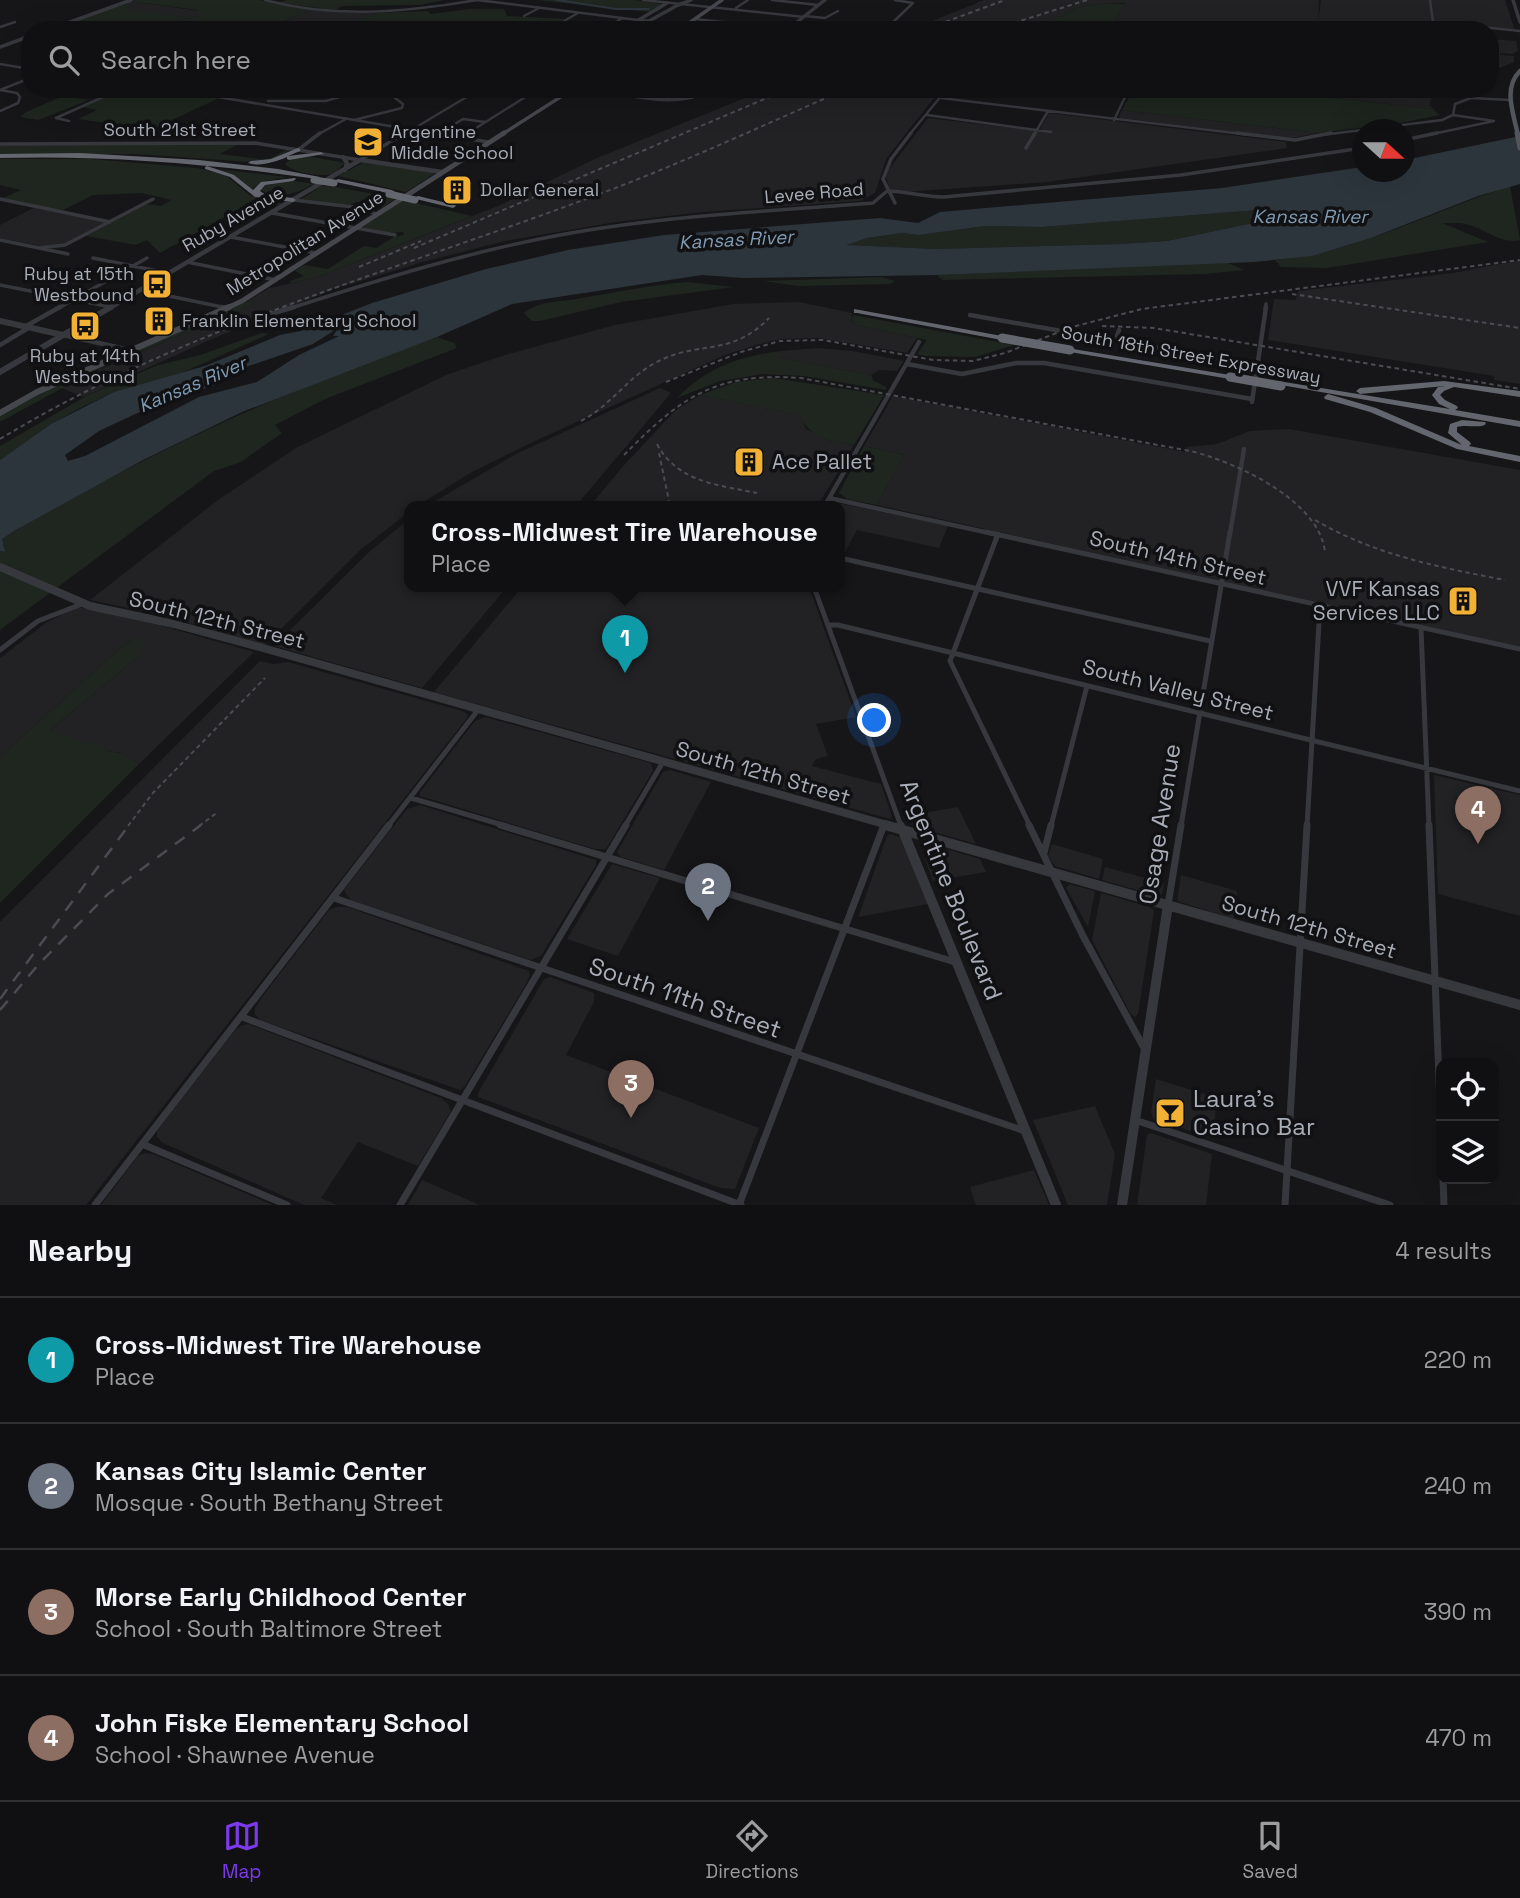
<!DOCTYPE html>
<meta charset="utf-8">
<style>
body{margin:0;font-family:"Space Grotesk",sans-serif;background:#19191b;color:#f1f3f6}
.controls{position:absolute;right:21px;bottom:21px;display:grid;overflow:hidden;border-radius:14px;box-shadow:0 7px 28px #0002}
.controls button{width:63px;height:63px;display:grid;place-items:center;padding:0;border:0;border-bottom:2px solid #303032;background:#101012;color:#f1f3f6;font:35px sans-serif}
.compass{position:absolute;left:1352px;top:119px;width:63px;height:63px;border-radius:50%;background:#101012;box-shadow:0 7px 28px #0002;rotate:111deg}
.you{position:absolute;left:875px;top:721px;width:24px;height:24px;margin:-18px;border:5px solid #fff;border-radius:50%;background:#1a73e8;box-shadow:0 0 0 10px #1a73e833}
.badge{display:grid;place-items:center;width:46px;height:46px;border-radius:50%;background:#7c3aed;color:#fff;font-size:23px;font-weight:700}
.pin{position:absolute;translate:-50% -58px;filter:drop-shadow(0 2px 4px #0008)}
.pin::after{content:'';position:absolute;top:37px;width:24px;height:21px;background:inherit;clip-path:polygon(0 0,100% 0,50% 100%)}
.popup{position:absolute;left:404px;top:501px;width:441px;height:91px;box-sizing:border-box;display:grid;place-content:center;border-radius:14px;background:#101012;filter:drop-shadow(0 2px 5px #0005);font-size:23px;white-space:nowrap;color:#9c9d9f}
.popup b{font-size:26px;color:#f1f3f6}
.popup::after{content:'';position:absolute;left:50%;top:100%;margin-left:-14px;border:14px solid transparent;border-top-color:#101012}
.list{margin:0;padding:0;list-style:none}
h2{display:flex;justify-content:space-between;align-items:center;height:91px;margin:0;padding:0 28px;font-size:30px}
h2 small{font-size:23px;font-weight:400;color:#9c9d9f}
.list li{display:grid;grid-template-columns:46px 1fr auto;gap:21px;align-items:center;box-sizing:border-box;height:126px;padding:0 28px;border-top:2px solid #303032}
.list b{display:block;font-size:26px;white-space:nowrap}
.list p{margin:0;font-size:23px;white-space:nowrap;color:#9c9d9f}
.list em{font-size:23px;font-style:normal;color:#9c9d9f}
.icon{flex:none;width:38px;height:38px;fill:none;stroke:currentColor;stroke-width:2;stroke-linecap:round;stroke-linejoin:round}
.map{position:relative;flex:none;width:1520px;height:1205px;overflow:hidden}
.search{position:absolute;background:#101012;box-shadow:0 7px 28px #0002;left:21px;right:21px;top:21px;height:77px;display:flex;align-items:center;gap:18px;box-sizing:border-box;padding:0 24px;border-radius:28px;color:#9c9d9f;font-size:26px}
.sheet{height:595px;background:#101012}
nav{display:flex;justify-content:space-around;align-items:center;box-sizing:border-box;height:98px;border-top:2px solid #303032;background:#101012;font-size:19px;color:#9c9d9f}
nav a{display:grid;justify-items:center;gap:4px}
nav .on{color:#7c3aed}
.map>svg:first-child{display:block}
</style>
<div class="map">
<svg width="1520" height="1205" viewBox="0 0 1520 1205">
<rect width="100%" height="100%" fill="#161618"/>
<path fill="#222225" d="M984,0H1319L1318,22L1321,0H1505L1515,31L1490,29L1110,30L1125,4L1122,3H1103L1078,8L1034,30H892L902,25L920,26Z
M130,1L214,13L229,30H51Z
M312,9L373,13H378L352,23L369,30H263Z
M1490,31L1492,39L1516,41L1518,50L1513,54L1500,53V55L1514,56V62L1490,72Z
M767,89H851L829,100L854,89H941L886,159L875,193L860,201L703,212L616,222L505,241L423,262L331,290L212,339L83,397L59,387L253,304L248,301L269,288L315,278L374,255L500,205L597,158Z
M1254,89H1468V90L1446,91L1432,97L1429,106L1435,109H1433Z
M1122,110L1318,133L1287,139L1121,118L1119,116Z
M1049,113L1286,142L1287,148L1047,182L891,193L886,177L889,169L928,118L1039,131Z
M34,208L105,222L63,245L45,247L0,238V225Z
M1520,260V384L1494,380V376L1268,340L1274,299L1296,300L1298,291L1453,273Z
M799,302L852,313L851,320L855,325L917,338L907,353L818,338L782,339L756,345L725,355L537,440L470,473L416,507H410V511L359,551L265,645L157,614L90,600L218,500L296,448L446,375L505,355L615,325L733,304Z
M817,348L853,351L904,361L897,371L879,370L871,375L776,357L781,351Z
M660,388L671,393L575,507H425L516,454Z
M700,395L800,415L806,429L828,440L854,445L817,507H589L625,464L676,410Z
M893,396L1186,452L1187,447L1217,444L1250,431L1289,429L1520,470V647L877,505L904,455L864,446Z
M842,504L848,505L948,526L939,548L857,530L843,556L840,555V507H831Z
M410,518V587H507L422,688L274,646L368,553Z
M522,587H809L856,717L816,724L828,756L816,759L812,766L881,784L892,816L890,819L434,692Z
M78,607L155,624L254,652L139,764L122,753L106,751L49,731L134,660L138,637L119,649L0,757V658L47,622Z
M260,661L273,664L288,662L462,711L467,714V718L86,1205H0V922Z
M485,717L651,763L653,771L606,849H595L420,796V792L475,721Z
M670,770L711,782L664,870L621,857L617,852L663,772Z
M1434,775L1520,795V916L1438,894Z
M420,805L596,860V865L541,956L531,960L351,900L347,895L344,890L407,809Z
M958,807L976,844L913,826L907,816Z
M891,834L901,838L928,904L858,917L887,836Z
M1052,844L1103,859L1099,879L1055,866L1048,856Z
M936,846L980,859L986,872L933,881L925,859L931,847Z
M612,864L660,878L618,956L567,939Z
M1105,867L1164,883L1162,894L1158,896L1102,880Z
M1181,875L1237,891L1234,919L1177,901Z
M1069,884L1095,891L1088,927L1066,888Z
M1101,893L1150,907L1154,911L1138,1014L1135,1017L1130,1013L1092,940Z
M336,907H347L529,971L530,975L526,984L465,1086L460,1090L260,1020L255,1014V1008L262,997L329,910Z
M550,977L594,993V1002L566,1055L759,1128L735,1189L720,1188L478,1097V1093L544,979Z
M248,1024L441,1098L448,1104L451,1111L418,1166L358,1142L321,1198L337,1205H304L163,1143L157,1137V1131L233,1033L240,1026Z
M1156,1079L1217,1098L1213,1139L1153,1118L1151,1113Z
M1095,1106L1115,1154L1107,1205H1068L1033,1120Z
M1151,1133L1212,1154L1206,1205H1137L1147,1135Z
M144,1153L153,1154L273,1205H101L138,1156Z
M1034,1170L1049,1205H976L970,1187Z
M422,1180L480,1205H408Z"/>
<path fill="#1e261f" d="M134,0H259L312,9L263,30H158L193,17L195,23L203,28L196,20V16H202L197,10L130,1Z
M286,0H444L421,5L342,6L335,10L279,3Z
M537,0H634L662,4L649,12Z
M1103,3L1125,4L1110,30H1034L1078,8Z
M123,4L132,5L127,8L132,11L188,17L151,30L149,21L101,26L70,24Z
M469,9H504L507,16L565,19L546,30H369L351,23L378,13L427,11L431,14Z
M123,89H159L219,98L151,130L78,119L97,110L82,107Z
M1110,89H1253L1433,109L1440,115L1401,123L1318,133L1122,110L1130,96L1142,93Z
M63,96L89,100L38,120L20,117L26,112Z
M239,144L220,154L267,160L288,149L290,150L274,159L250,162L137,154H0V145Z
M308,156L345,163C341,166 336,173 331,174C319,177 293,173 285,164L292,158Z
M0,159H90L197,168L225,175L251,196L282,203L278,206L253,201L160,253L147,240L136,245L86,236L147,204L161,206L171,200L142,193L93,195L61,211L3,198L21,190L0,185Z
M363,163L433,172L434,174L406,192L338,176Z
M215,169L287,177L265,181L251,189L236,177Z
M288,180L314,184C297,193 277,201 259,189L266,183Z
M321,186H330L396,198L383,207L356,202L350,205L300,200Z
M1510,186L1520,240C1499,245 1484,227 1465,224C1458,222 1449,224 1442,223L1488,242L1327,268L1281,267L1275,260C1358,252 1431,212 1510,186Z
M403,200L472,216L315,278L291,283L290,281L304,276L295,271L304,265L328,269L364,246L376,248L394,237L403,235L404,232L390,233L362,227Z
M1258,210L1267,213V218L1258,222L1167,241L1120,244L937,249L843,245L867,238L902,233L919,235L985,226L1042,227Z
M1212,262H1226L1244,270L1205,274L943,280L938,277L939,275Z
M881,277L895,281L890,284L798,286L763,281Z
M686,282L734,287L621,302L540,321H532L524,313C540,300 563,302 582,298C617,292 651,285 686,282Z
M248,301L254,304L90,373L0,422V415L36,395Z
M853,315L1014,345L975,357L925,356L917,354L927,340L855,325L851,319Z
M262,333L269,334L177,375L114,392L80,408L51,424L0,460V446L88,395L158,365L200,355Z
M437,337L454,343L457,348L325,399L275,425L282,433L241,462L214,471L0,630V551L4,552L2,539C30,521 60,506 90,489C201,428 317,379 437,337Z
M781,351L777,357L871,375L873,380L886,387V390L804,376L763,374L720,381L677,398C706,368 740,356 781,351Z
M774,378L884,395L854,445C828,440 812,440 799,415L700,395L736,382Z
M864,446L904,455L877,505L847,499L839,493Z
M138,637L144,641L145,646L134,660L50,730L86,743L100,742L106,751L122,753L139,764L0,903V757L119,649Z"/>
<path fill="#2c353c" fill-rule="evenodd" d="M1520,136V184L1478,196L1371,238L1312,256L1254,262L939,275L743,278L702,275L512,304L437,337L242,412L143,460L16,530L2,539L5,552L0,551V460L51,424L114,392L205,366L280,335L301,331L372,303L486,269L568,250L664,235L880,218L918,223L940,212L1222,188L1362,167V172H1404L1405,160ZM1258,210L1267,213L1266,218L1258,222L1167,241L1120,244L937,249L846,245L867,238L902,233L919,235L985,226L1042,227ZM338,328L333,336H339L299,355L257,382L199,397L85,456L68,461L65,455L99,431L133,415L182,394L214,386L234,371L313,344Z"/>
<g fill="none" stroke-linecap="round" stroke-linejoin="round">
<path stroke="#2c353c" stroke-width="2" d="M557,0L616,9H649"/>
<path stroke="#37383d" stroke-width="2.5" d="M265,0C336,19 406,12 477,0
M477,0L638,20
M643,0L804,17
M772,0L818,5
M1430,0L1433,22L1520,31
M736,8L748,0
M524,16L539,8
M805,16L825,18L838,11
M695,19L796,30
M890,25L913,3L895,0
M561,26L597,30
M561,26L559,24L578,13
M0,27L15,22
M604,30L622,18
M0,64L30,69
M73,89L74,93
M171,89L443,135
M307,89L346,95
M447,89L465,98
M1097,89L1140,94
M0,90L17,93L20,97L18,103L0,111
M0,90L30,78
M211,95L223,89
M941,98L1251,135
M268,101H326L346,95
M927,115L1051,132
M354,120L402,108L403,104L383,89
M1114,120L1126,95L1122,92
M69,121L56,118L121,89
M472,131L450,127L463,119L485,122
M317,135L346,119
M403,135L480,89
M465,135L538,89
M909,135L947,89
M1034,135L1048,111
M1322,135L1442,120L1453,115L1455,104L1471,98L1510,100
M1428,135L1494,121L1453,115"/>
<path stroke="#37383d" stroke-width="3.5" d="M433,133L488,142
M1237,133L1295,140L1331,133
M460,138L468,133
M1404,140L1437,133
M0,144L255,143L360,160L405,133
M1026,148L1035,133
M298,150L320,133
M0,199L110,222
M293,200L362,208L376,214
M895,203L883,179L891,159L911,133
M272,213L395,235
M231,237L316,253
M0,240L68,254
M40,248L65,245L153,199
M93,258L168,273
M187,262L276,280
M0,285L111,307
M140,290L227,308
M57,309L147,258
M288,309C378,280 468,252 560,235C663,216 769,211 873,203L887,191C907,191 923,197 944,197L1181,175L1362,148
M1265,309L1266,304"/>
<path stroke="#37383d" stroke-width="4.5" d="M222,307L227,308
M271,314L294,307
M970,315L1243,363L1256,369
M26,326L60,307
M1119,330L1117,336L1136,342L1138,346
M63,335L130,350
M0,345L30,327
M907,364L962,374L1016,363H1044L1252,399
M1252,402L1266,307
M829,498L994,534
M824,507L919,342
M1230,534L1244,449"/>
<path stroke="#37383d" stroke-width="5" d="M986,532L1520,649
M998,534L950,661L1030,826
M840,558L1210,641
M814,587L901,826
M828,625H838L1520,791
M1421,628L1429,826
M0,650L38,621L82,604
M411,798L506,826
M388,826L478,710
M625,826L663,762
M1051,826L1087,686
M1181,826L1230,532
M1307,826L1320,606"/>
<path stroke="#37383d" stroke-width="7" d="M500,825L955,962
M901,825L903,831
M1029,825L1083,936L1144,1048
M1429,825L1441,1130
M1044,853L1051,825
M334,898L1025,1131
M1168,905L1181,825
M242,1017L741,1205
M1135,1120L1390,1205
M142,1144L287,1205
M1443,1179L1444,1205
M95,1205L389,825
M400,1205L626,825
M739,1205L884,825
M1285,1205L1307,825"/>
<path stroke="#37383d" stroke-width="3.5" d="M1513,0L1520,22
M667,3L637,21H649L678,5
M684,3L691,0
M48,30L131,0
M787,30L825,0
M0,47L30,36
M598,89C635,96 678,109 713,89"/>
<path stroke="#37383d" stroke-width="4.5" d="M343,157L347,163L345,170
M108,309L360,160L442,172"/>
<path stroke="#37383d" stroke-width="6" d="M0,321L63,335
M0,372L111,307"/>
<path stroke="#37383d" stroke-width="8" d="M0,567L90,606L174,624L263,648L891,826"/>
<path stroke="#37383d" stroke-width="10" d="M885,825L1520,1005
M903,831L1056,1205
M1122,1205L1168,905"/>
<path stroke="#45474d" stroke-width="3.5" d="M679,30L722,0
M501,135L573,89"/>
<path stroke="#45474d" stroke-width="5" d="M225,309L242,301L504,133"/>
<path stroke="#45474d" stroke-width="6" d="M0,413L37,392L229,307"/>
<path stroke="#53555c" stroke-width="4.5" d="M1518,135C1513,112 1503,88 1520,71"/>
<path stroke="#53555c" stroke-width="5" d="M1517,133L1520,148"/>
<path fill="#63666e" fill-rule="evenodd" d="M298,148L300,149V151L288,156L321,152L324,154L289,160L287,159V157C275,162 260,167 248,163L251,161L271,159Z
M80,153L199,160L278,169L320,177L317,179C211,164 107,155 0,158V154Z
M207,166L234,175L253,190L261,182L295,178L296,179L293,181L265,185L260,191L266,195L293,198L296,200L293,202L255,197L230,177L205,169V167Z
M338,179L392,190L395,192L392,194L336,182V180Z
M418,196L455,205L456,206L453,208L416,199V197Z
M854,309L1002,336L1006,338L1002,340L857,313H854Z
M1067,348L1230,375L1234,377L1230,379L1070,352H1067Z
M1278,381L1450,409L1439,404L1432,395L1438,387L1445,386L1360,394L1356,391L1360,388L1444,381L1520,391V397L1454,387L1444,391L1440,395L1445,400L1457,406L1458,408L1455,410L1520,421V427L1281,385H1278Z
M1328,394L1376,408L1462,445L1448,433L1450,424L1462,420L1485,422L1486,424C1479,429 1467,424 1457,427V432L1470,442L1471,444L1469,446L1520,456V462L1457,449L1370,412L1325,399L1324,397Z"/>
<path stroke="#4a4c52" stroke-width="2" stroke-dasharray="4.5 3.5" stroke-linecap="butt" d="M923,30L1005,0
M991,30L1087,0
M414,248L788,89
M359,267L421,241
M1292,294L1520,328
M1102,326L1154,328L1520,389
M666,382L741,352L780,341L823,340L933,360L973,361L1005,353L1072,327L1142,309L1520,260
M581,421C611,406 629,375 659,361C701,340 731,357 769,318
M0,439C193,322 414,266 623,185C698,156 772,121 847,89
M657,444C677,482 718,485 757,493
M659,453L669,501
M624,455C682,396 716,372 801,378L1190,451C1234,461 1321,501 1325,553
M1315,520C1375,555 1438,567 1505,580
M128,826L152,794L265,678
M199,826L218,812"/>
<path stroke="#4a4c52" stroke-width="2.5" stroke-dasharray="12 10" stroke-linecap="butt" d="M0,999L129,825
M0,1010L38,965L108,894L201,825"/>
<path stroke="#37383d" stroke-width="3.5" d="M678,5L684,3"/>
<path stroke="#63666e" stroke-width="7" d="M314,180L334,183
M389,194L415,200"/>
<path stroke="#63666e" stroke-width="9" d="M1002,338L1070,350
M1230,377L1281,386"/>
</g>
<defs>
<g id="school-square" transform="scale(1.575)"><rect x="-9" y="-9" width="18" height="18" rx="4" fill="#f2b134" stroke="#111113"/><path d="M0-5L7-2L0 1L-7-2ZM-4 1L0 2.5L4 1V4Q0 6-4 4Z" fill="#111"/></g>
<g id="building-square" transform="scale(1.575)"><rect x="-9" y="-9" width="18" height="18" rx="4" fill="#f2b134" stroke="#111113"/><path d="M-4-6H4V6H1V3H-1V6H-4ZM-2.5-4.3h1.7v1.8h-1.7ZM.8-4.3h1.7v1.8H.8ZM-2.5-1h1.7V.8h-1.7ZM.8-1h1.7V.8H.8Z" fill="#111"/></g>
<g id="bus-square" transform="scale(1.575)"><rect x="-9" y="-9" width="18" height="18" rx="4" fill="#f2b134" stroke="#111113"/><path d="M-5-6H5V4H4V6H2V4H-2V6H-4V4H-5ZM-3.5-4V0h7V-4ZM-3.5 1.2v1.5H-2V1.2ZM2 1.2v1.5H3.5V1.2Z" fill="#111"/></g>
<g id="bar-square" transform="scale(1.575)"><rect x="-9" y="-9" width="18" height="18" rx="4" fill="#f2b134" stroke="#111113"/><path d="M-6-5H6L.8 .8V4.5H3.5V6h-7V4.5H-.8V.8Z" fill="#111"/></g>
</defs>
<g fill-rule="evenodd">
<use href="#school-square" x="368" y="142"/>
<use href="#building-square" x="457" y="190"/>
<use href="#bus-square" x="157" y="284"/>
<use href="#building-square" x="159" y="321"/>
<use href="#bus-square" x="85" y="326"/>
<use href="#building-square" x="749" y="462"/>
<use href="#building-square" x="1463" y="601"/>
<use href="#bar-square" x="1170" y="1113"/>
</g>
<g text-anchor="middle" stroke-width="7" stroke-linejoin="round" paint-order="stroke">
<g font-size="18" fill="#a8adb8" stroke="#111113">
<text x="180" y="136">South 21st Street</text>
<text transform="translate(814 193) rotate(-5)" y="6">Levee Road</text>
<text transform="translate(233 219) rotate(-30)" y="6">Ruby Avenue</text>
<text transform="translate(305 243) rotate(-32)" y="6">Metropolitan Avenue</text>
<text transform="translate(1191 355) rotate(10)" y="6">South 18th Street Expressway</text>
</g>
<g font-size="18" fill="#a8adb8" stroke="#111113" text-anchor="start">
<text x="391" y="138">Argentine<tspan x="391" dy="21">Middle School</tspan></text>
<text x="480" y="196">Dollar General</text>
<text x="134" y="280" text-anchor="end">Ruby at 15th<tspan x="134" dy="21">Westbound</tspan></text>
<text x="182" y="327">Franklin Elementary School</text>
<text x="85" y="362" text-anchor="middle">Ruby at 14th<tspan x="85" dy="21">Westbound</tspan></text>
</g>
<g font-size="19" font-style="italic" fill="#7f9bb3" stroke="#111113">
<text x="1310" y="223">Kansas River</text>
<text transform="translate(736 239) rotate(-3)" y="7">Kansas River</text>
<text transform="translate(192 384) rotate(-23)" y="7">Kansas River</text>
</g>
<g font-size="21" fill="#a8adb8" stroke="#111113" text-anchor="start">
<text x="772" y="469">Ace Pallet</text>
<text x="1440" y="596" text-anchor="end">VVF Kansas<tspan x="1440" dy="24">Services LLC</tspan></text>
</g>
<g font-size="21" fill="#a8adb8" stroke="#111113">
<text transform="translate(1178 558) rotate(13)" y="7">South 14th Street</text>
<text transform="translate(217 620) rotate(14)" y="7">South 12th Street</text>
<text transform="translate(1178 690) rotate(14)" y="7">South Valley Street</text>
<text transform="translate(763 773) rotate(16)" y="7">South 12th Street</text>
<text transform="translate(1309 927) rotate(16)" y="7">South 12th Street</text>
</g>
<g font-size="24" fill="#a8adb8" stroke="#111113">
<text transform="translate(1160 824) rotate(-81)" y="8">Osage Avenue</text>
<text transform="translate(951 890) rotate(68)" y="8">Argentine Boulevard</text>
<text transform="translate(685 998) rotate(19)" y="8">South 11th Street</text>
</g>
<g font-size="24" fill="#a8adb8" stroke="#111113" text-anchor="start">
<text x="1193" y="1107">Laura's<tspan x="1193" dy="28">Casino Bar</tspan></text>
</g>
</g>
</svg>
<div class="controls">
<button><svg class="icon" aria-label="locate" viewBox="0 0 24 24"><circle cx="12" cy="12" r="6"/><path d="M12 2v4M12 18v4M2 12h4M18 12h4"/></svg></button>
<button><svg class="icon" aria-label="layers" viewBox="0 0 24 24"><path d="M12 4l9 5-9 5-9-5zM3 14l9 5 9-5"/></svg></button>
</div>
<svg class="compass" viewBox="-18 -18 36 36"><path d="M0-13l5 13h-10z" fill="#e53935"/><path d="M0 13l5-13h-10z" fill="#9c9d9f"/></svg>
<div class="you"></div>
<div class="pin badge" style="left:625px;top:673px;background:#0f9aa8">1</div>
<div class="popup"><b>Cross-Midwest Tire Warehouse</b>Place</div>
<div class="pin badge" style="left:708px;top:921px;background:#6b7280">2</div>
<div class="pin badge" style="left:631px;top:1118px;background:#8d6e63">3</div>
<div class="pin badge" style="left:1478px;top:844px;background:#8d6e63">4</div>
<div class="search"><svg class="icon" aria-label="search" viewBox="0 0 24 24"><circle cx="10" cy="10" r="6"/><path d="M15 15l6 6"/></svg>Search here</div>
</div>
<section class="sheet">
<h2>Nearby<small>4 results</small></h2>
<ul class="list">
<li><span class="badge" style="background:#0f9aa8">1</span><div><b>Cross-Midwest Tire Warehouse</b><p>Place</p></div><em>220 m</em></li>
<li><span class="badge" style="background:#6b7280">2</span><div><b>Kansas City Islamic Center</b><p>Mosque · South Bethany Street</p></div><em>240 m</em></li>
<li><span class="badge" style="background:#8d6e63">3</span><div><b>Morse Early Childhood Center</b><p>School · South Baltimore Street</p></div><em>390 m</em></li>
<li><span class="badge" style="background:#8d6e63">4</span><div><b>John Fiske Elementary School</b><p>School · Shawnee Avenue</p></div><em>470 m</em></li>
</ul>
</section>
<nav>
<a class="on"><svg class="icon" aria-label="map" viewBox="0 0 24 24"><path d="M3 6l6-2 6 2 6-2v14l-6 2-6-2-6 2zM9 4v14M15 6v14"/></svg>Map</a>
<a><svg class="icon" aria-label="directions" viewBox="0 0 24 24"><path d="M12 3l9 9-9 9-9-9zM9 14v-3h6M13 9l2 2-2 2"/></svg>Directions</a>
<a><svg class="icon" aria-label="saved" viewBox="0 0 24 24"><path d="M7 4h10v16l-5-4-5 4z"/></svg>Saved</a>
</nav>
